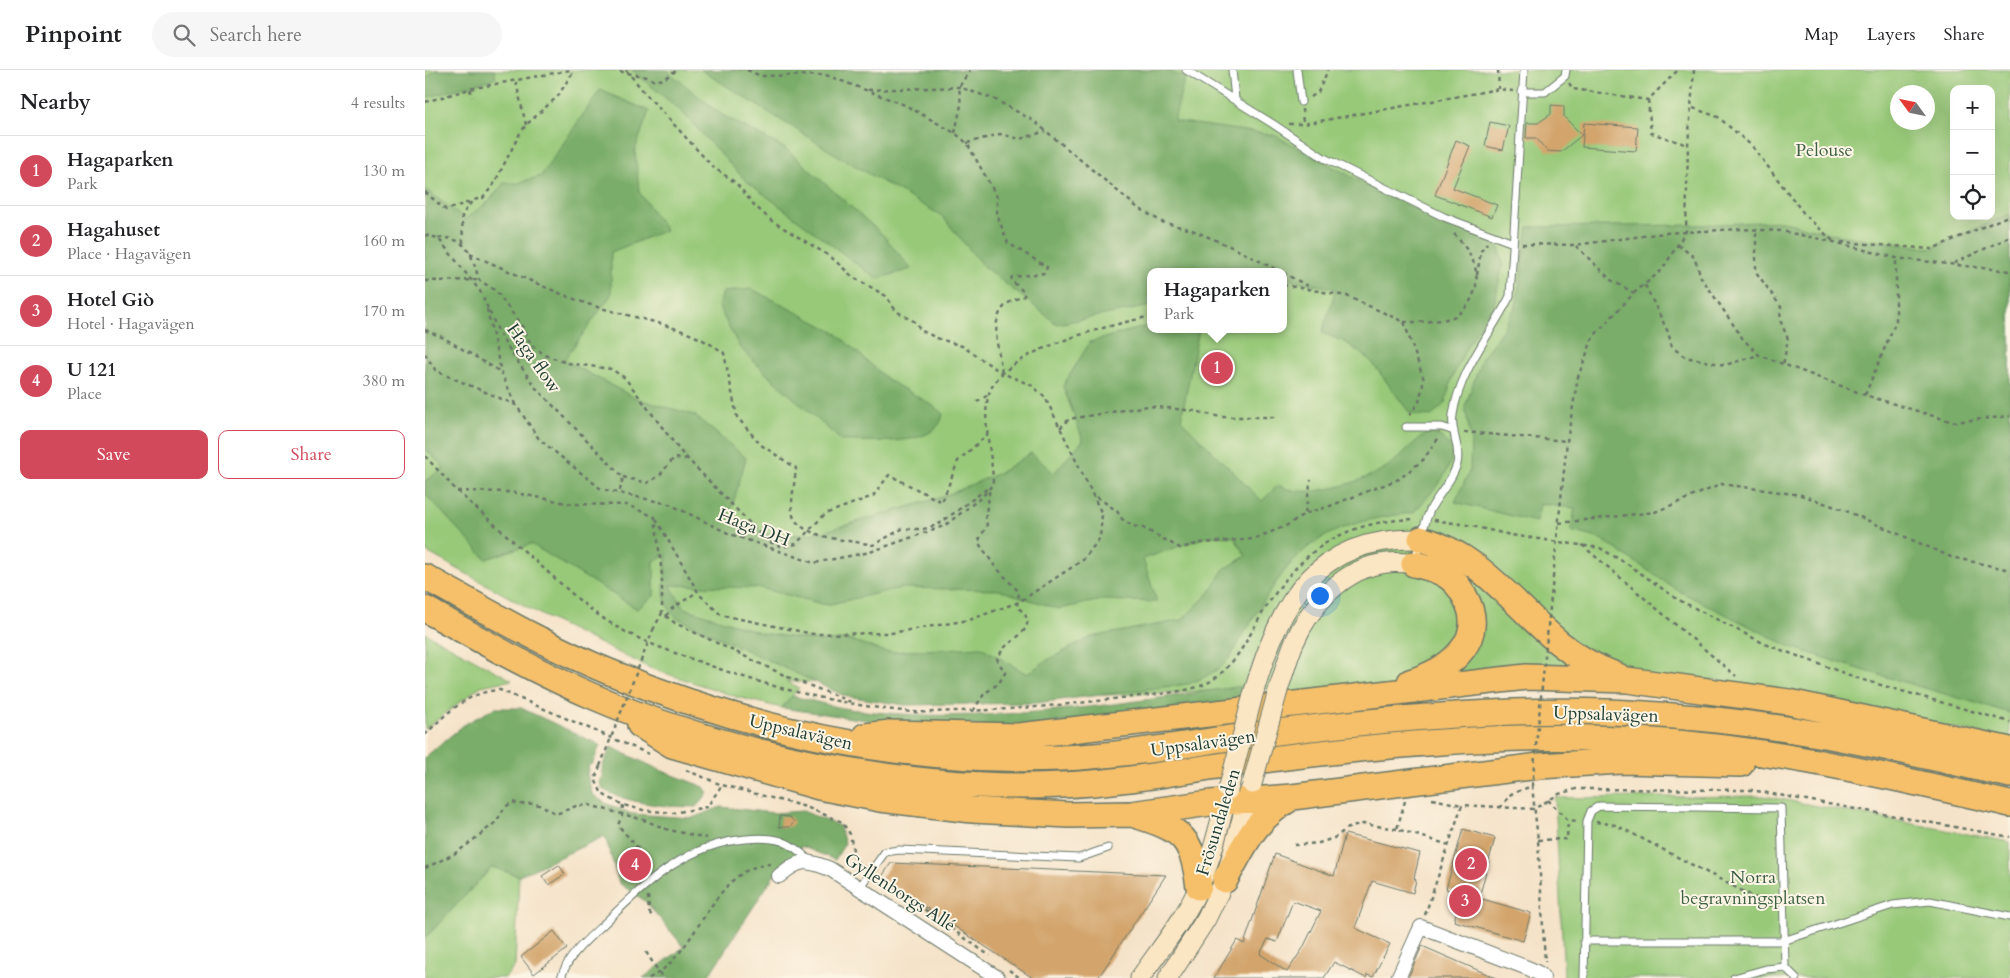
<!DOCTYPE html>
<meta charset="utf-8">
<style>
body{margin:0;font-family:Cardo,serif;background:#f6f6f6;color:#202124}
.controls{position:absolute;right:15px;top:15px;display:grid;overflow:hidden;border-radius:10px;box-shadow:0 5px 20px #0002}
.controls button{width:45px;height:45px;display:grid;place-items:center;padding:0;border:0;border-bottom:1px solid #e0e0e0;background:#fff;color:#202124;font:25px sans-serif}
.compass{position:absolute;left:1465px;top:15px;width:45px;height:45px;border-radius:50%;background:#fff;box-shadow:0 5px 20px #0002;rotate:303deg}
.you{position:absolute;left:894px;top:525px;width:18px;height:18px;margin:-12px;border:4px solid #fff;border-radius:50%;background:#1a73e8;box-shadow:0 0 0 8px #1a73e833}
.badge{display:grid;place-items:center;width:32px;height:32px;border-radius:50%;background:#d1495b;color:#fff;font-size:16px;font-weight:700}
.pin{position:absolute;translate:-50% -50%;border:2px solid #fff;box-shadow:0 1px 5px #0006}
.popup{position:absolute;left:722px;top:198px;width:140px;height:65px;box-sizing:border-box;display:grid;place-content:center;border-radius:10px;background:#fff;filter:drop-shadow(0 1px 4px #0005);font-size:16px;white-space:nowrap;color:#757577}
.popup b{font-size:19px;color:#202124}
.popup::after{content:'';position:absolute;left:50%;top:100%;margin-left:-10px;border:10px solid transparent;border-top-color:#fff}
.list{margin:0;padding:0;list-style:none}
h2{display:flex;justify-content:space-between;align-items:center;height:65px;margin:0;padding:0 20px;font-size:21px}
h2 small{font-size:16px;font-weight:400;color:#757577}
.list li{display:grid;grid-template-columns:32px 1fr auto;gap:15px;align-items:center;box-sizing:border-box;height:70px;padding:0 20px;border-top:1px solid #e0e0e0}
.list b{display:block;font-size:19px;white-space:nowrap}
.list p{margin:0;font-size:16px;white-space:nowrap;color:#757577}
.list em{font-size:16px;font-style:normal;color:#757577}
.actions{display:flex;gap:10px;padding:15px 20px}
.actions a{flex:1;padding:11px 0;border:1px solid #d1495b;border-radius:10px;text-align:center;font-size:18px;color:#d1495b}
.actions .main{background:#d1495b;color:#fff}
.icon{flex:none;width:28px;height:28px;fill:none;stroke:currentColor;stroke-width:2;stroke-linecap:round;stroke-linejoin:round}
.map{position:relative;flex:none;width:1585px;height:908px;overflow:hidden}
header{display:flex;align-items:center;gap:30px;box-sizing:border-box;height:70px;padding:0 25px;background:#fff;border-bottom:1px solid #e0e0e0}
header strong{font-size:24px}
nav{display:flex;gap:28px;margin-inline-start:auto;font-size:18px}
.search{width:350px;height:45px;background:#f6f6f6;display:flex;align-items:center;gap:12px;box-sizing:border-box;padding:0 18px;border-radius:28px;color:#757577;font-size:19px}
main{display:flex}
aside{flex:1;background:#fff}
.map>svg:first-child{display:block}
</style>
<header>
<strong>Pinpoint</strong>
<div class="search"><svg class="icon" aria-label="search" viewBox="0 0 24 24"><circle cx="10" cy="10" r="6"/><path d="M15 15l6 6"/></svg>Search here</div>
<nav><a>Map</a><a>Layers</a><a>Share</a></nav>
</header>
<main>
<aside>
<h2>Nearby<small>4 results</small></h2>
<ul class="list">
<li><span class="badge">1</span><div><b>Hagaparken</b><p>Park</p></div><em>130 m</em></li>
<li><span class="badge">2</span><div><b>Hagahuset</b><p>Place · Hagavägen</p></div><em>160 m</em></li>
<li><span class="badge">3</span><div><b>Hotel Giò</b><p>Hotel · Hagavägen</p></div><em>170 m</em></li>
<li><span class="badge">4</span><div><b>U 121</b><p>Place</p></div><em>380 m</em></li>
</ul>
<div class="actions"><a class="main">Save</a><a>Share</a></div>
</aside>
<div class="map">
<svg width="1585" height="908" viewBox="0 0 1585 908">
<rect width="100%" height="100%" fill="#fcf5e5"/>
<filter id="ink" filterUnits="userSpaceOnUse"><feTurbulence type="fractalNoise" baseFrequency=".02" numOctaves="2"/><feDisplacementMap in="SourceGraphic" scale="10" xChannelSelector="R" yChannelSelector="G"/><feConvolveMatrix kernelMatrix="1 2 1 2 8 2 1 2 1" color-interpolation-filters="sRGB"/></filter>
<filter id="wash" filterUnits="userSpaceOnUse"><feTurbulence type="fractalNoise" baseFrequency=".0096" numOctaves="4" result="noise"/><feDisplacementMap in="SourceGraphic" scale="20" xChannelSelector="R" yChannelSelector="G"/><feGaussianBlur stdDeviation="1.12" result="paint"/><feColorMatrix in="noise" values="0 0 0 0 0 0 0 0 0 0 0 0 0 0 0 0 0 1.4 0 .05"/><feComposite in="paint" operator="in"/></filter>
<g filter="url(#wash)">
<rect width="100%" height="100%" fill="#f5e3c9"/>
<path fill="#98c979" stroke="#5c8356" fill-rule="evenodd" d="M0,0H1585V670L1293,610L859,625L861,618L661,626L361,611L374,618L357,638L312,627L225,598L122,548L0,481ZM1529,19H1566V146H1529ZM1472,22H1502V52H1472ZM726,202H858V259H726Z
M0,563L87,610L56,616L0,659Z
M1339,726L1585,772V908H1139L1130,728Z
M67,797L94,806L90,896L80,908H0V868Z"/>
<path fill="#7aad69" stroke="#4c754e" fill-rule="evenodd" d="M11,0H69L71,8L0,28V9Z
M207,0H241L297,45L361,79L459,166L486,199L452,209L320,110L255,40Z
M276,0H740L760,7L749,51L849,65L953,121L1000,144L1073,174L1078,192L1069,235L1042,276L1027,308L1020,333L1007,346L992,345L984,342L946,291L920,272L897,263L911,219L858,208V202H726V236L632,254L558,196L517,146L415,87Z
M175,20L224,41L210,80L214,122L241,160L186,182V225L139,290L210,328L269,345L321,388L303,451L353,467L397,462L517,427L574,403L606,383L629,403L658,370L638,316L665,272L726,255V259H774L756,350L837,431L853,415C880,431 935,413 960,398C977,388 987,370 1006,362L1015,366L1028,379C1027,404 1004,425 988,443C948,447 905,456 875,484C853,504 834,540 818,565C813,574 808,584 802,591C791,602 777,609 763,614L611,633L479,635L420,626L252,548C232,532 241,508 241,485L229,491V526L212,539L106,474L61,489L0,424V411L19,398L0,378V119L40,149L62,133L79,113H93L116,106ZM783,466L809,467L821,486L798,500L785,522L757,550L666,567L619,592L602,604L556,577L460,582L426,570L395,571L337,563L259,538L245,515L335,518L401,535L476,518L574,520L634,539L677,530L732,532L718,489Z
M1585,144V643L1434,599L1366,577L1252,520L1176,469L1146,461L1150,438L1115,434L1111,452L1030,432L1045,400L1046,370L1040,337L1057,288L1076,262L1091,236L1103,157L1271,155L1356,151L1412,165L1506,178Z
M327,219L411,263L463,310L507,335L518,344C513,379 445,370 417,371L347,309L315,278L293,236L298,222Z
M824,615L818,631L600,657L462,653L357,638L367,626C386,630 404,636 423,639C556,657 693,634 824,615Z
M70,638H96L175,675L168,693L164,695L162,704L167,724L180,733L207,744L267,748L296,737L349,743L378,741L414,756L420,773L410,790L376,776L372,787L350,804L282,908H218L259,877L220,831L194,813L180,766L94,806L67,797L0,868V687L40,654Z
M186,677L235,700L279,717L283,723L271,737C237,736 208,735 177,719L174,710L178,706L177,697Z"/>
<g id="blocks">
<path fill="#d3a56d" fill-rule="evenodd" d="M1126,35L1139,36V47L1157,65L1136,82L1122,81L1111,68H1101L1102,53H1113L1126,44Z
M1065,52L1084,56L1078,80L1060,76Z
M1159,53L1213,57L1211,81L1157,77Z
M1031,70L1045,76L1028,118L1072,135L1067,147L1010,125Z
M355,746L365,747L369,752L365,757H354Z
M1038,759L1070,768L1054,828L1106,843L1098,871L1029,851L1036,824L1021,819Z
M920,764L995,783L989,808L991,810L988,823L947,811L930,858L965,874L948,907L942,905L941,908L909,892L899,908H789L812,870L819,874L850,784L909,806ZM868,831L896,841L878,878L862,902L835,884L843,869L852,872Z
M466,793L741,805L673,908H608L456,808Z
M134,795L140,804L123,815L117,806Z
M129,861L142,879L109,904L96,887Z
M997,876L1071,908H983Z"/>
</g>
</g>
<g filter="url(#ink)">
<use href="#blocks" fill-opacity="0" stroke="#6a7768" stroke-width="1"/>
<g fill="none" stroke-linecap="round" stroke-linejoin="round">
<g stroke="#6a7768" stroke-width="9">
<path id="service" d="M761,0L848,54L899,88L1019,147L1088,173
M807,0L810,29
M872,0L876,32
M1097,22H1120L1140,6L1141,0
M981,357H1017L1029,361
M990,491C994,474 998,456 1005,440C1013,424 1027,412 1032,394C1036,377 1025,361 1028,345C1034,301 1066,264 1085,226L1099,0
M434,818L460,782L474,780L654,788L683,778
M1159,871H1358L1468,835L1505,831L1585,847
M136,908C144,882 167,866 186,847C226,809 263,774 321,769C351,766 364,770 385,791
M1159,908L1162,751L1166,741L1174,736L1356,738L1360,897L1371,908
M1309,908L1341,899L1360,897"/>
</g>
<g stroke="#6a7768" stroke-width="16">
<path id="minor" d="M354,806C375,789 380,789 405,799L573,908
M973,908L996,857L1105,899L1115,904L1118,908"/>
</g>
<g stroke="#6a7768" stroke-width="21">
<path id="secondary" d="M854,617C859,603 863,587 869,573C885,536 919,497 962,493C971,492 981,493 989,494
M829,621C856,531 890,466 996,469
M715,908C735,879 759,850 774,817C787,787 795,753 803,721
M743,908L781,849L800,810L825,720"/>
</g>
<g stroke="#6a7768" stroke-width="28">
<path id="motorway" d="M996,469C1054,484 1088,534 1133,572C1150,586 1171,598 1193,606
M0,507C60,540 119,575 182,601C327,661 477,694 636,688C691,686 744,677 798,669C887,657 977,647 1067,643C1176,637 1286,646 1393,664C1457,675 1521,691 1585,705
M0,539C55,570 109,601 167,626C306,686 486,722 637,715C692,713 745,703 799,695C888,683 978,673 1068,669C1173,664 1281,672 1385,691C1452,703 1519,719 1585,734
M985,612C1019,602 1061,574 1043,533C1039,524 1033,514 1025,508C1015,500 1001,497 989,494
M215,655L247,675L394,717L455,729L547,740L644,745L706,744L785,733L867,727L1114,696L1196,691L1316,694
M440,666L465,663L594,666L1101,607L1202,610L1364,632L1585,680
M710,745C758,760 767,767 774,817
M800,810C821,773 828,751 866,728"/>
</g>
<path stroke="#6a7768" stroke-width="2.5" stroke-dasharray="4 4" stroke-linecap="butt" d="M187,0L222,7L230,11L239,9L252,0
M201,0L220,23L288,97L311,113L330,136L347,151L406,187L428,207L461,226L471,241L492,253L495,260L512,268L537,276L577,303L606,315L620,327L677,444L675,468L658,490L594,532L544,550L466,563L388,564L296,545L274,524L230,447
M322,0L336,6L401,5L480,35L530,63L542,73L572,127V145L583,173L622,197L620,203L587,207L586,210L600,223L598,227C559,236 573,273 577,303
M1073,0L1074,19
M91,12L101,55
M1144,13L1148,19L1223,30L1253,0
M45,19L47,27
M443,20L534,17L569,29L609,51L713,138L737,152L767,160L809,178L856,202
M886,27L893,22L903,0
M1223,30L1226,63L1263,75
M0,32L45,19L145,0
M1268,38L1293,47L1327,76L1380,145L1408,171
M877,39L878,54
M864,54H878L1074,19L1088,21
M530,63L536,35L534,17L545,0
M542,73L575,64L595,69L621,61
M0,122L21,140L47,131
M1331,163V202L1356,237L1355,250L1363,269L1358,295
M0,165L13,168L55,221L76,267L110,317L198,407L194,425
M13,168C43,166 47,186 54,210L71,221L99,259L106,275L120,285L142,293L186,299L200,308L255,381L342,471L357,477L371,474L400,444L448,426L464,405L517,432L533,391L563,364
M1416,172L1507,179L1585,145
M38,173L37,145L48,130L58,128L69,114L94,65L101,55L133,26L149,0
M1097,174L1150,175L1240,163L1316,159L1356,161L1409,172L1471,188L1585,201
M1253,175L1269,187L1276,207L1318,269L1334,285L1440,325L1528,352L1585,346
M1151,176L1186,210L1209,223
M45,184C83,200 121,219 160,233C207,249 258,253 299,283L312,347L336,375L371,398C370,412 366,428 367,441C370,469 427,470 448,475L477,459H499L514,454L563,418
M1529,193L1585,167
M858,203L887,218
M1052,205L1056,181L1062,173
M0,211L54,210
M858,215L922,226L979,252L999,310L994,332L983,347
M1220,215L1243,262L1247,277L1260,287L1300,295L1334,285
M62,239L76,302L90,334
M979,252C992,252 1021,252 1032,245C1051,232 1057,207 1046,187C1042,178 1034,170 1028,162
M0,260L17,267L76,302
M0,284L11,301L91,335L114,369L176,419L244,434L305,464L389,493L445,482L519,456L557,427L568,414C568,386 557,355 563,327C573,280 685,256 726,246
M1440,325L1471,251V188
M552,332L563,325
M635,358L644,349L723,336L770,341L795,347H850
M1039,362L1142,371
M0,386L32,421L153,529C195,565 228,575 278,593C346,618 415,635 488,642C503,643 519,641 535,641C586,640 638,635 689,629C714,625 766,624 786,611C809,596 821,572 834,549C872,483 914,451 991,449
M198,407L222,413L234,406L249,388L261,389
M32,421L86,422L147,434L202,435L230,447L237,505V543
M672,427L692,441L697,449L707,456L718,458L755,478L776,473L828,469L861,456L879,444L905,436L974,409L998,390L1015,366
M880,443L886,410
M1009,450L1042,455L1086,465L1175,478L1204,495L1252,529L1340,574L1435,609L1585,652
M1134,453L1230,442L1297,414L1376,425L1419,440L1526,487L1585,500
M1157,475L1311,606
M1128,507L1142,371L1153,307L1168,267L1209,223L1237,200L1261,161L1263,75L1269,0
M241,546L245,540L272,522
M228,560L237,543L250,553L363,607L426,632
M548,641L559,624L574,613L580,603L572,589C574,586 576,582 578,579C588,568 618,556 592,537L594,522L569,495L553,472L562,455C558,442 565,433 564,420
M0,665C21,643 44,621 75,620L224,684
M175,696L170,709L177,724L198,735L218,740L248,743L282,737L297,715
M261,700L297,715L381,737L417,752L425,764L430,791L439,797
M1007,729L1037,735
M1123,730L1143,750L1153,751
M980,731L972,759L1024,775
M198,735L197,746L193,755L216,782L221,803
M1075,738L1086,724L1107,716L1113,770L1120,892
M1171,752L1191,755L1350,838
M1113,770L1142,769L1143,750
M869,775L894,773L909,768L923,758L938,754L972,759
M0,798L29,784L42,775L71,752L80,737L88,732L95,735C110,731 119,736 131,744L151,736L164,735L219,750L244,760L282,768
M454,807L565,886
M223,826L224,842L228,847
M1000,845L1037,735L1109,739L1134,724L1151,719L1326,720L1585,767
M221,882L237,907
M584,900L595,908
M224,908C274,886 287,793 349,794"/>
<use href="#service" stroke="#fff" stroke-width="7"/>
<use href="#minor" stroke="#fff" stroke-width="14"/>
<use href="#secondary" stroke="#fbe6c4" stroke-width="19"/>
<use href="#motorway" stroke="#f6c06b" stroke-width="25"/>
<g stroke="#6a7768" stroke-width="21" stroke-linecap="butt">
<path id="secondary-bridge" d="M827,714L854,617
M803,720L829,621"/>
</g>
<path stroke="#6a7768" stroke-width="2.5" stroke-dasharray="4 4" stroke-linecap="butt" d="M175,696L228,560
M1107,716L1128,507"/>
<use href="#secondary-bridge" stroke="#fbe6c4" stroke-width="19"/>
</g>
</g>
<g text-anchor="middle" stroke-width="4" stroke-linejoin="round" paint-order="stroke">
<g font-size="18" fill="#3d6045" stroke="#fcf5e5">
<text x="1399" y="86">Pelouse</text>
<text x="1328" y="813">Norra<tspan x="1328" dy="21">begravningsplatsen</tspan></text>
</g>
<g font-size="18" fill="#1f3d34" stroke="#fcf5e5">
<text transform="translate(109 288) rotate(55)" y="6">Haga flow</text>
<text transform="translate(329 457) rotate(21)" y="6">Haga DH</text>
<text transform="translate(1181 644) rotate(2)" y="6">Uppsalavägen</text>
<text transform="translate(376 662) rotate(13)" y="6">Uppsalavägen</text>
<text transform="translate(778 673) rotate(-8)" y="6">Uppsalavägen</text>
<text transform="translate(793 752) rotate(-73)" y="6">Frösundaleden</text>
<text transform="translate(475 822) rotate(33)" y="6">Gyllenborgs Allé</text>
</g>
</g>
</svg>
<div class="controls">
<button>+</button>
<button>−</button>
<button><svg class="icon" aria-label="locate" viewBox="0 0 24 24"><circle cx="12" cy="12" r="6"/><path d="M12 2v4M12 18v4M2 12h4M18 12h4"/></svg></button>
</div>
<svg class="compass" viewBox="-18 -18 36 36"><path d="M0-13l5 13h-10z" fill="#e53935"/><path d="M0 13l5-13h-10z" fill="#757577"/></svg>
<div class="you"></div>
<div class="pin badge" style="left:792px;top:298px">1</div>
<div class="popup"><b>Hagaparken</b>Park</div>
<div class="pin badge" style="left:1046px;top:794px">2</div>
<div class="pin badge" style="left:1040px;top:831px">3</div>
<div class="pin badge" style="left:210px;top:795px">4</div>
</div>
</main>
